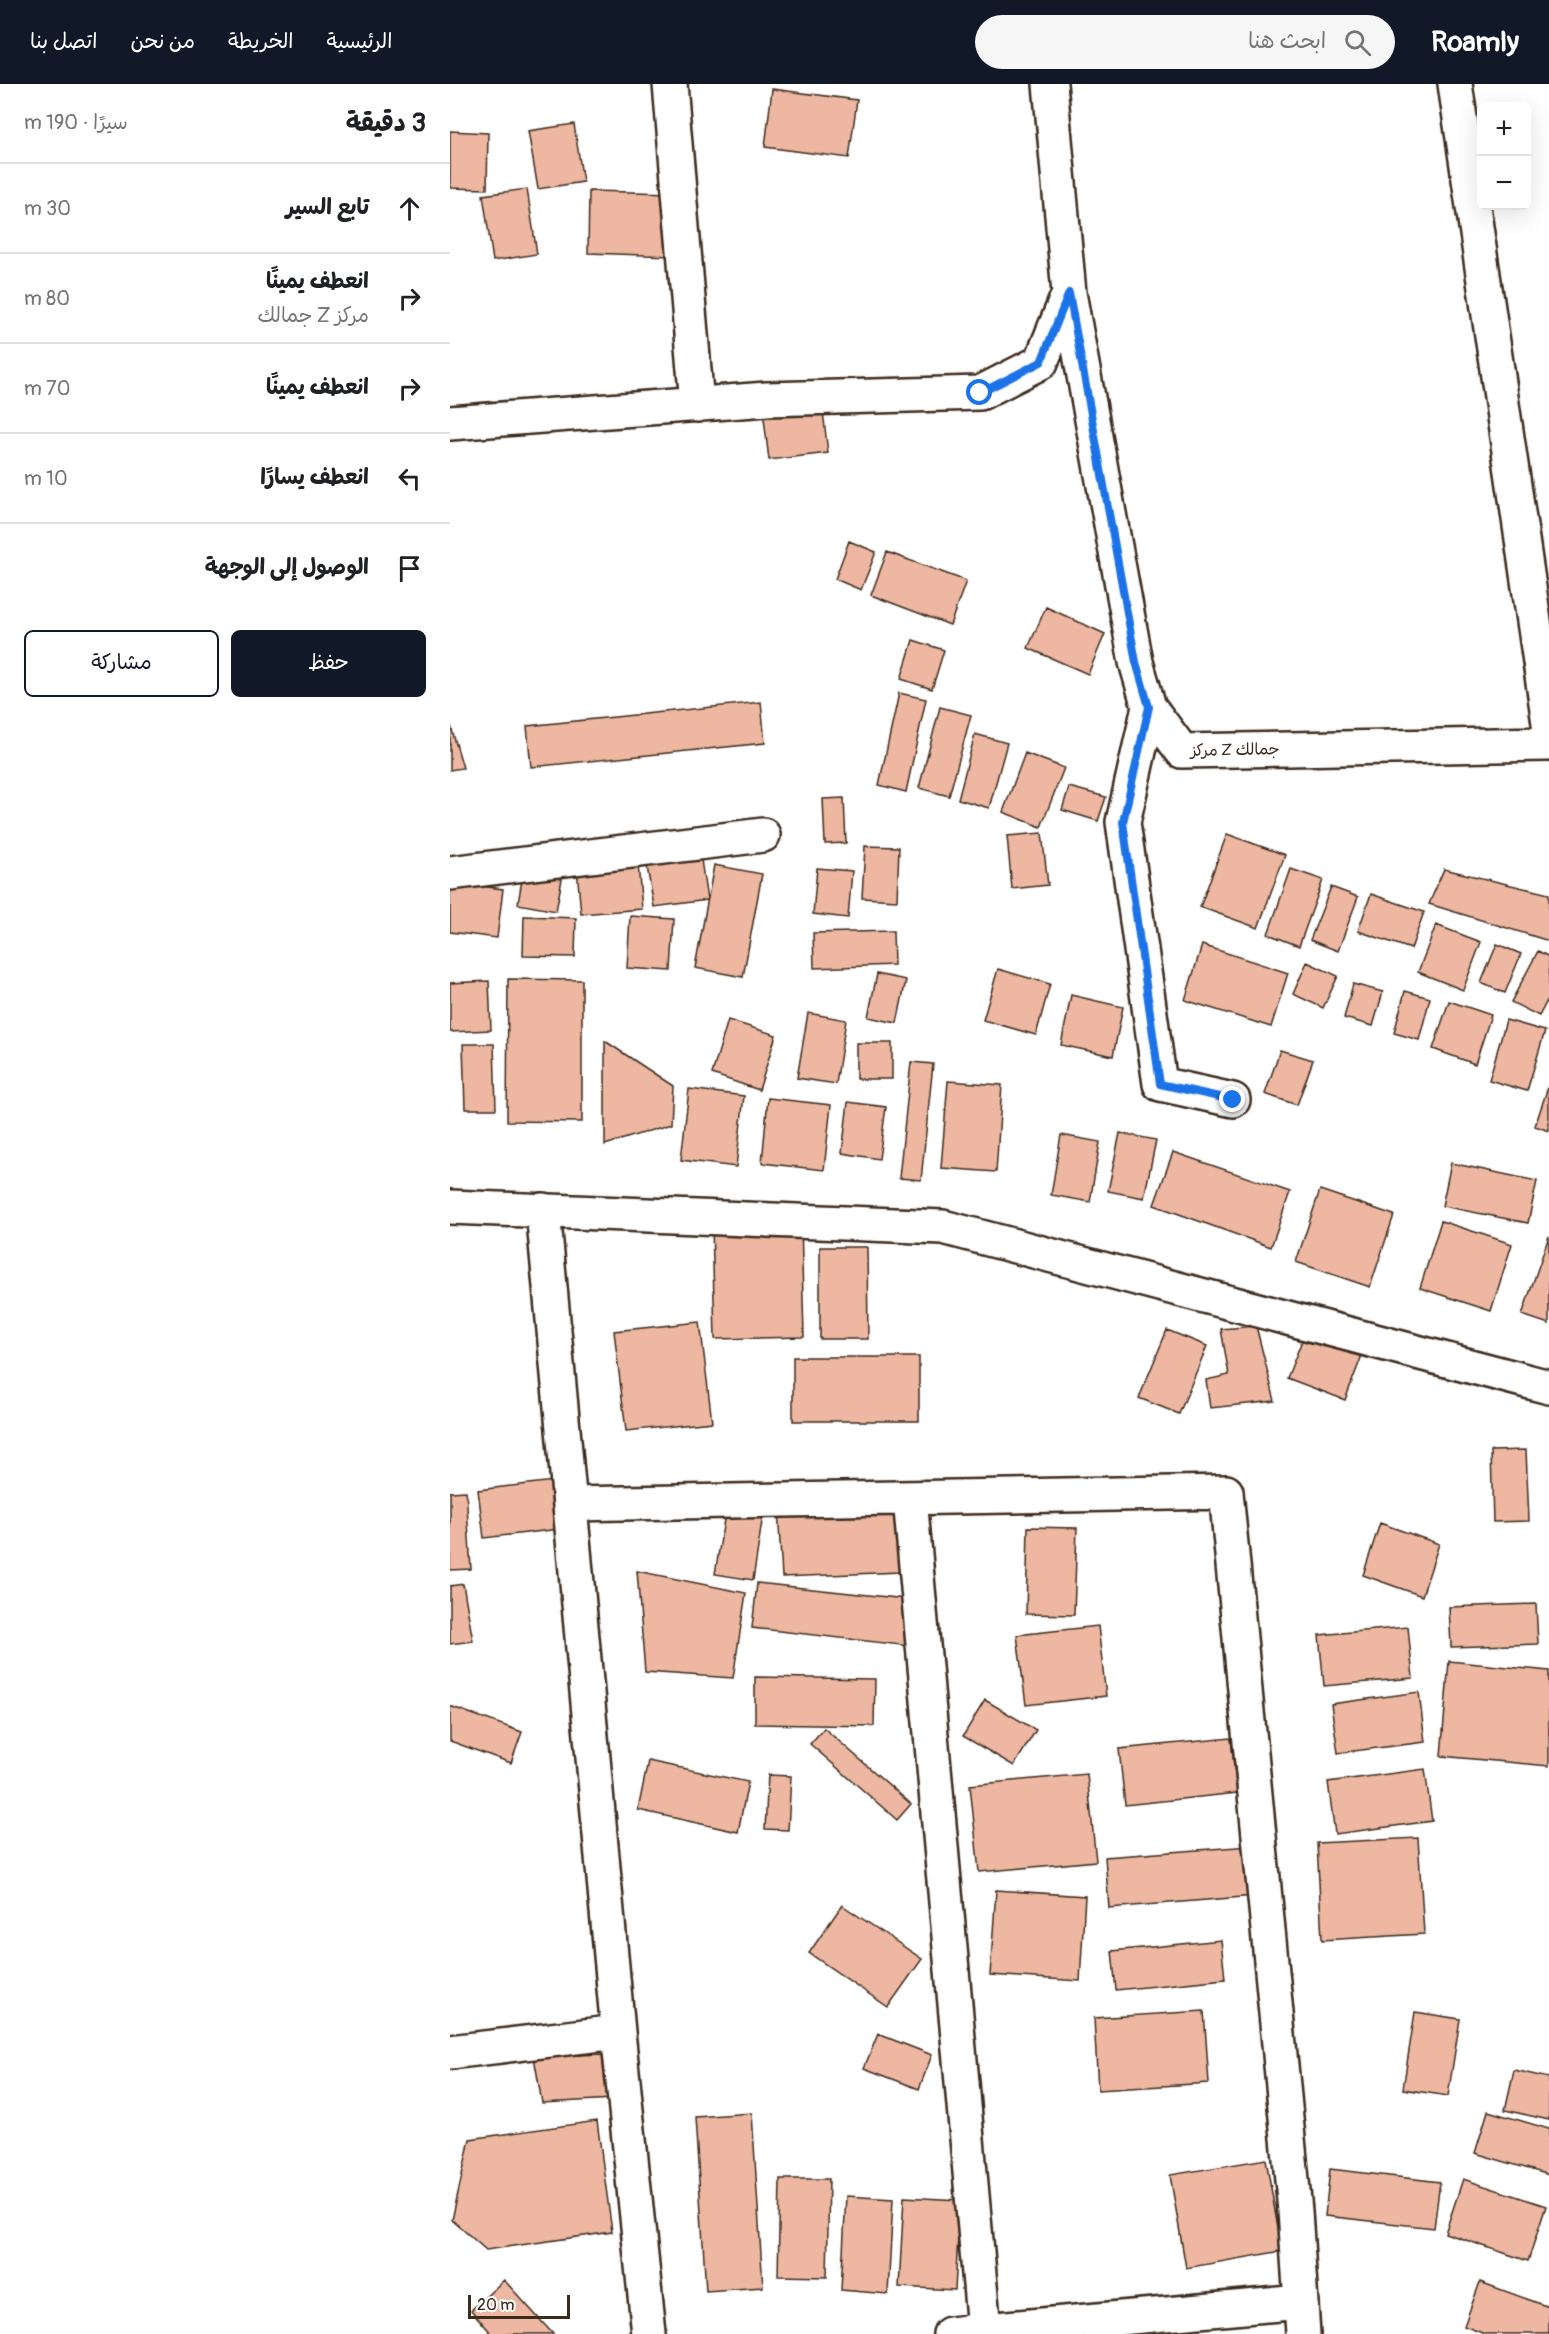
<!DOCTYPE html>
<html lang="ar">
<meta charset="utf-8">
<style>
:root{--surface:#fff;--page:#f6f6f6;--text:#202124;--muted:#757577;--line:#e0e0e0;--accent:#111827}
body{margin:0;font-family:Pangolin,"Playpen Sans Arabic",sans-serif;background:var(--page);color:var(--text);direction:rtl}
.controls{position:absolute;right:18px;top:18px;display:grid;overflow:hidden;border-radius:9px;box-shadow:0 6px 24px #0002}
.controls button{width:54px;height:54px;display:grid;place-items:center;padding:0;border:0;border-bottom:2px solid var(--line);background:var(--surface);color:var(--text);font:30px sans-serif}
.scale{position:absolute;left:18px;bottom:15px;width:102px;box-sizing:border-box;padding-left:6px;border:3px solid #3b2a1e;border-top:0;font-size:16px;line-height:21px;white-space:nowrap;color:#3b2a1e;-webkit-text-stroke:4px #fff;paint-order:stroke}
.stop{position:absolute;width:18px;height:18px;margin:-14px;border:4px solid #1a73e8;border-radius:50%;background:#fff}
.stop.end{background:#1a73e8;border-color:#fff;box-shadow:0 2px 6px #0008}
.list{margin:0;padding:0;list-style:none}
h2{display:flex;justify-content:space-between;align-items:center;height:78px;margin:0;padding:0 24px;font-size:26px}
h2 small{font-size:20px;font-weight:400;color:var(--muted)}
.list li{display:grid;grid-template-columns:39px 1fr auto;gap:18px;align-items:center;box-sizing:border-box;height:90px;padding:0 24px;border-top:2px solid var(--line)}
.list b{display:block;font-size:22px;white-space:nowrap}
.list p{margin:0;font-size:20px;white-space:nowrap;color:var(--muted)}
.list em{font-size:20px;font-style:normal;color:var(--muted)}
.actions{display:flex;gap:12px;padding:18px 24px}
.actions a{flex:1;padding:14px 0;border:2px solid var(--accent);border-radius:9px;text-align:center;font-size:21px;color:var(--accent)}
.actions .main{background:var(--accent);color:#fff}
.icon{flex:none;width:33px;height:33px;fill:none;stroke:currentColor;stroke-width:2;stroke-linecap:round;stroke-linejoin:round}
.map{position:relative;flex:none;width:1099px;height:2250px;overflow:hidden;direction:ltr}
header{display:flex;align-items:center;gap:36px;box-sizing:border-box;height:84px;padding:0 30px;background:var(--accent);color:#fff}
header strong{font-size:28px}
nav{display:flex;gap:33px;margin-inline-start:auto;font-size:21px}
.search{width:420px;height:54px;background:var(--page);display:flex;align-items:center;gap:15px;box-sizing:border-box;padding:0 21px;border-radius:33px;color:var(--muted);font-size:22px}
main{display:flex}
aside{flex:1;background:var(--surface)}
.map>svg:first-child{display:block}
.building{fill:#edb7a1;stroke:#3b2a1e;stroke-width:1.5}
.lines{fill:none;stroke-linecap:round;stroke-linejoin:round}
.street-casing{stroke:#3b2a1e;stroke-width:38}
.street{stroke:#fff;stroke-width:33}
.route{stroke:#1a73e8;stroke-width:8}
.labels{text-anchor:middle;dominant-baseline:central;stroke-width:4.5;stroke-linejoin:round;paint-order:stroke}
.street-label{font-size:16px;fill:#3b2a1e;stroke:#fff}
</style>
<header>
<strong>Roamly</strong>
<div class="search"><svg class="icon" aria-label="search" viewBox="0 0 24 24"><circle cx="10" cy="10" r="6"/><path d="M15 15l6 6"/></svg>ابحث هنا</div>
<nav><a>الرئيسية</a><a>الخريطة</a><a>من نحن</a><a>اتصل بنا</a></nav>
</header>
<main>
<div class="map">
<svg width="1099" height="2250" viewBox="0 0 1099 2250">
<rect width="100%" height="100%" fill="#fff"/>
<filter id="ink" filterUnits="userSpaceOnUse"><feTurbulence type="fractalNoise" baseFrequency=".0167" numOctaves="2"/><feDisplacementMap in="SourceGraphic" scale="12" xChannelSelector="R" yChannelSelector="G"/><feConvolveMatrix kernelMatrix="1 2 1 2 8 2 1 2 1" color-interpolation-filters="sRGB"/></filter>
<g filter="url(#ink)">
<path class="building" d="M322,5L407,16L399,74L315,63Z
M124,40L133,98L88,105L78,47Z
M0,47L38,49L37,105L0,104Z
M77,105L87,170L43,177L33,111Z
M139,107L223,109L222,172L138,169Z
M372,319L378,369L319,376L313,326Z
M399,457L426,468L411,506L385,495Z
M437,468L516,497L500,541L421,511Z
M596,523L655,550L638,590L578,564Z
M463,556L494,566L482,605L451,595Z
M449,609L476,615L456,708L429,701Z
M311,618L315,659L81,683L77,642Z
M490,623L521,631L499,712L469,704Z
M0,639L13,684L0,686Z
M525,650L557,659L539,724L508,715Z
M575,669L614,684L591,743L553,728Z
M619,703L656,713L648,737L612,726Z
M394,714L396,759L375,760L373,715Z
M592,749L598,801L562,805L557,752Z
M777,750L835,771L808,844L750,823Z
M415,762L449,763L447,816L412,814Z
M250,769L257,816L204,823L196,777Z
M188,780L192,825L131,830L127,785Z
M264,781L312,790L293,893L245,884Z
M367,784L402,787L398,834L363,830Z
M841,785L873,796L849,862L818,850Z
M994,785L1099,810V857L979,820Z
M73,789L112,795L106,827L68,820Z
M0,798L53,805L47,854L0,848Z
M881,803L908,813L888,867L860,856Z
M921,810L974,828L961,865L908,847Z
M74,832L126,834L125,873L73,872Z
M180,832L224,835L221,887L177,884Z
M986,841L1031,858L1013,906L968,888Z
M443,847L444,881L364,884L363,849Z
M1047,860L1071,870L1055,909L1031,899Z
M752,861L838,889L821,943L735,916Z
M1088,867L1099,873V913L1089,932L1061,918Z
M857,878L888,892L873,924L843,910Z
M548,885L600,900L586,951L533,936Z
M427,890L456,896L447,939L418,933Z
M58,895L132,896V1038L57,1037Z
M39,897L41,946L0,948V899Z
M903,900L933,908L923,942L894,934Z
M955,907L980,914L969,956L944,949Z
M621,911L673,923L663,972L611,961Z
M999,917L1041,931L1025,980L983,965Z
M358,929L396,936L386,1000L347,994Z
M278,936L326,951L309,1006L262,990Z
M1056,936L1095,947L1077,1007L1039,996Z
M155,957L223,1002L221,1040L155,1061Z
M406,959H442V995H406Z
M13,960H44L46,1025H15Z
M830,966L863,976L847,1021L815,1010Z
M461,978L483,980L471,1096L449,1094Z
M498,997L552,1001L546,1088L491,1084Z
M1099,1000V1047L1085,1042Z
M239,1005L294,1012L286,1083L231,1076Z
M318,1014L381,1021L374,1086L312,1079Z
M398,1018L436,1023L429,1075L392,1069Z
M670,1049L706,1056L694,1114L658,1107Z
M611,1051L650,1058L640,1118L601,1111Z
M723,1068L840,1108L821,1163L704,1121Z
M1001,1079L1087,1097L1078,1139L992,1122Z
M870,1106L944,1131L920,1203L846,1178Z
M991,1137L1062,1160L1041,1227L970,1204Z
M351,1139L354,1253L265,1255L262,1142Z
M1099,1152V1240L1072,1231Z
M370,1163H417L418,1255H370Z
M250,1238L262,1338L176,1347L164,1247Z
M806,1242L825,1317L760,1324L756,1296L779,1291L771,1245Z
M857,1244L914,1266L895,1316L837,1294Z
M717,1246L757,1262L729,1330L689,1314Z
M343,1273H469V1337H343Z
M1076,1366L1079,1437L1043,1438L1041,1367Z
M112,1396L118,1444L34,1454L28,1406Z
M16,1407L21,1485L0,1486V1408Z
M447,1420L450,1488L332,1493L328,1425Z
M276,1424L313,1431L303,1496L265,1490Z
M930,1439L989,1460L972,1512L913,1491Z
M578,1443L627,1444L624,1531L576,1530Z
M187,1487L296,1509L283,1594L195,1588Z
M307,1499L465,1516L460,1562L302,1544Z
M13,1500L23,1557L0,1560V1502Z
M1086,1520L1088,1560L1001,1563L999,1523Z
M648,1542L656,1612L576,1621L567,1551Z
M958,1543L963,1594L874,1602L869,1551Z
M999,1577L1099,1587V1682L991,1672Z
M305,1593L425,1595L424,1642L305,1640Z
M969,1608L975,1658L888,1669L881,1620Z
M535,1616L586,1646L564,1682L513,1652Z
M0,1622L72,1648L61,1679L0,1657Z
M374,1644L461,1720L447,1736L360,1660Z
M781,1654L787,1709L675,1721L669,1665Z
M198,1677L298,1698L288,1748L188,1726Z
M975,1685L982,1737L885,1750L878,1698Z
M637,1690L646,1777L529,1788L520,1701Z
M318,1691L341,1692L338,1746L315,1745Z
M968,1754L974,1850L872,1856L867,1759Z
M800,1762L805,1812L659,1824L655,1773Z
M546,1806L635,1812L630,1897L540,1891Z
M392,1821L472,1875L438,1923L359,1869Z
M771,1856L775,1895L666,1906L662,1867Z
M754,1927L759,1999L648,2006L644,1934Z
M965,1928L1010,1935L998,2012L953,2005Z
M428,1950L482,1971L469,2005L414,1984Z
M152,1970L164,2015L92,2019L84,1973Z
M1064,1986L1099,1994V2036L1055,2026Z
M1038,2027L1099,2045V2091L1025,2069Z
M302,2029L313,2203L256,2207L245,2033Z
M147,2037L162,2148L36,2166L2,2136L20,2055Z
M816,2075L832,2167L736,2184L720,2091Z
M880,2085L990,2098L984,2144L875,2132Z
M330,2095H379L377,2193L328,2192Z
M1013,2095L1096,2122L1078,2177L995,2149Z
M396,2112L443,2115L438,2210L391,2206Z
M454,2113L510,2116L505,2206L449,2203Z
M54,2196L103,2250H42L21,2226Z
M1030,2198L1099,2223V2250H1035L1014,2242Z"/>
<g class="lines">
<defs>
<path id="street" d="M220,0L247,321
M1005,0L1099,639
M619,209L686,578L699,623L732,667L1099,660
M0,339L317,315L530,309L591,278L619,209L600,0
M699,623L673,738L710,1000L783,1016
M0,789L313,751
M0,1123L493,1143L1099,1303
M93,1126L168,1948L199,2250
M460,1414L534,2246L851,2218
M120,1420L776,1408L845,2127L853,2250
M0,1968L168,1948
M500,2250L534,2246"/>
</defs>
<use href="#street" class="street-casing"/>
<use href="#street" class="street"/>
</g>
</g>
<g class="lines" filter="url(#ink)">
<path class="route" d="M530,309L591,278L619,209L686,578L699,623L673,738L710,1000L783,1016"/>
</g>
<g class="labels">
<g class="street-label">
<text transform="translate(785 666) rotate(-1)">مركز Z جمالك</text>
</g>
</g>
</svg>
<div class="controls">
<button>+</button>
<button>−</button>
</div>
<div class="scale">20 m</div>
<div class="stop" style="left:530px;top:309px"></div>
<div class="stop end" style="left:783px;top:1016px"></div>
</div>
<aside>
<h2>3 دقيقة<small>سيرًا · 190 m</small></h2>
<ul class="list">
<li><svg class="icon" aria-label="ahead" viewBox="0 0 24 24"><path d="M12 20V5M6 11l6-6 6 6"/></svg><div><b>تابع السير</b></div><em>30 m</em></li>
<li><svg class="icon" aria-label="right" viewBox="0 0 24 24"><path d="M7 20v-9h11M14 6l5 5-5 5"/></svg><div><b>انعطف يمينًا</b><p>مركز Z جمالك</p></div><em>80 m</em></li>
<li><svg class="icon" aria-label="right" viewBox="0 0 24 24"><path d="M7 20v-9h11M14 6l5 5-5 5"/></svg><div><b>انعطف يمينًا</b></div><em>70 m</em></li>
<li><svg class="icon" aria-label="left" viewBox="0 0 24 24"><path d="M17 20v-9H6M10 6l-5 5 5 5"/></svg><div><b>انعطف يسارًا</b></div><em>10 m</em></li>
<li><svg class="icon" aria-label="arrive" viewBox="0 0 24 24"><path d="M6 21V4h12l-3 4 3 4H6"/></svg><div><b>الوصول إلى الوجهة</b></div></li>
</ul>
<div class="actions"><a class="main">حفظ</a><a>مشاركة</a></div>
</aside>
</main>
